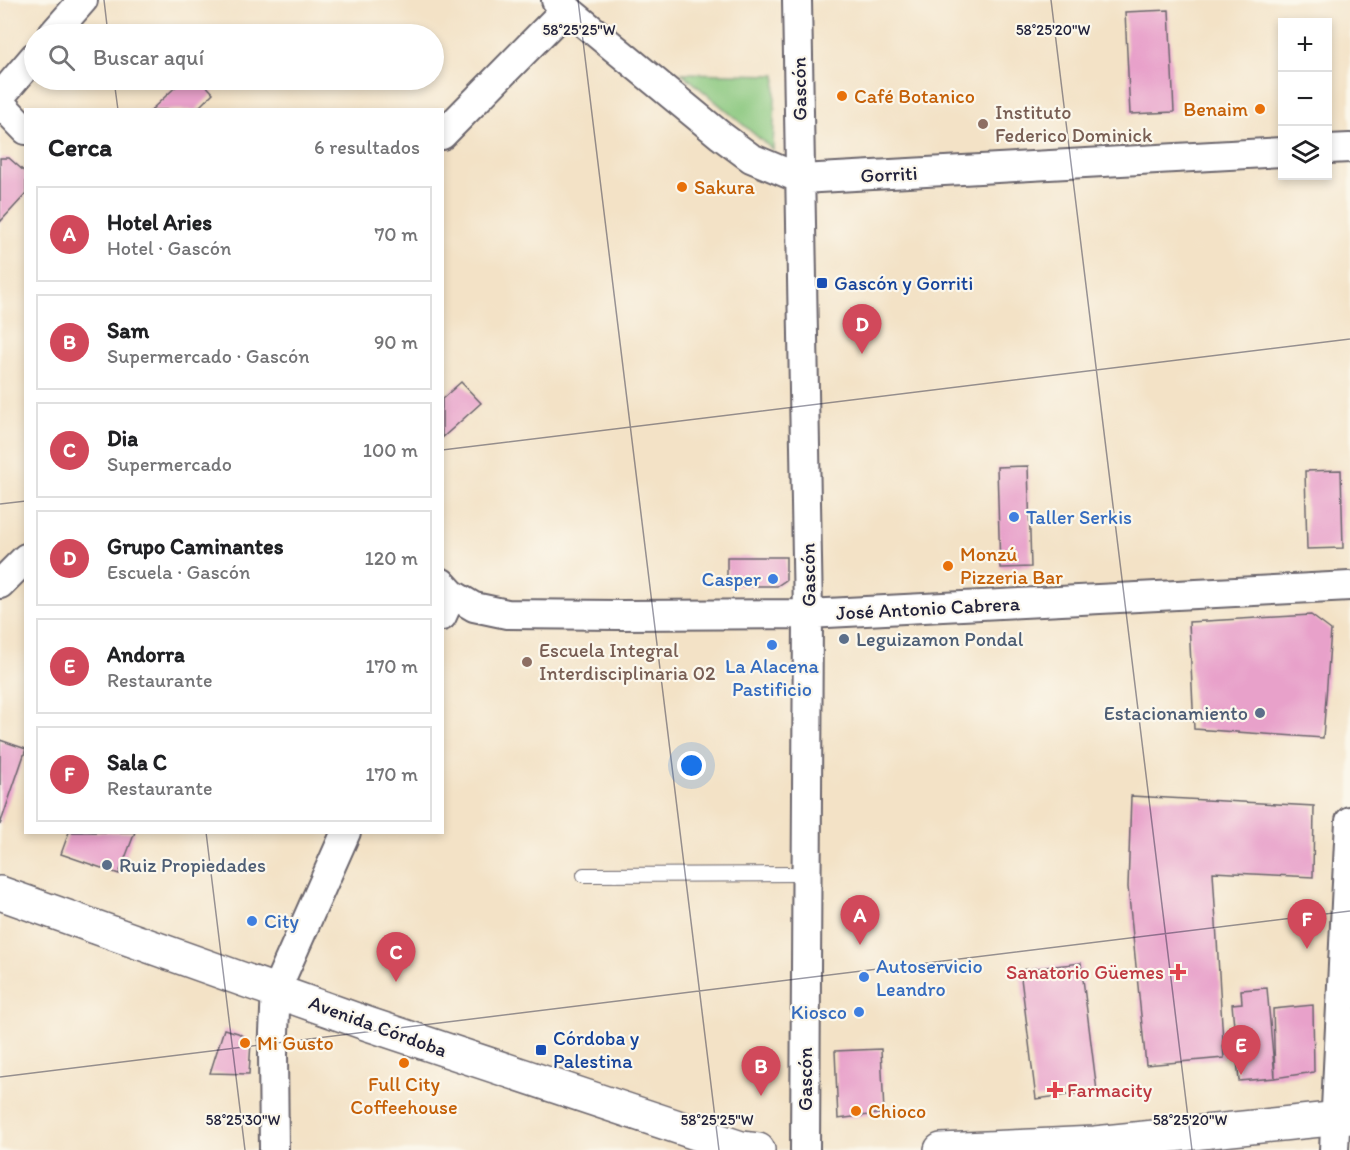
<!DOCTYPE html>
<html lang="es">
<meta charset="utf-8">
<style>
:root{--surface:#fff;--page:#f2f2f2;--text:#202124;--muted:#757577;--line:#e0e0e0;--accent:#d1495b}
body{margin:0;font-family:Itim,sans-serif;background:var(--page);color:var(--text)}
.controls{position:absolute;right:18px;top:18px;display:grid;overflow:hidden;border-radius:0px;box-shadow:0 3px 9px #0003}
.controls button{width:54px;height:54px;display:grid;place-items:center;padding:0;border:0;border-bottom:2px solid var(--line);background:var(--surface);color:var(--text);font:30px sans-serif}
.you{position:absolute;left:692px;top:766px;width:21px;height:21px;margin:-15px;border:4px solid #fff;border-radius:50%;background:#1a73e8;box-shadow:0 0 0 9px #1a73e833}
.badge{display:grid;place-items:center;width:39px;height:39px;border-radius:50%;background:var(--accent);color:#fff;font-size:20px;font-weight:700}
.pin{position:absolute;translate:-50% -50px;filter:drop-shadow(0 2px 3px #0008)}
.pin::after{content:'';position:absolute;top:32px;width:21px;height:18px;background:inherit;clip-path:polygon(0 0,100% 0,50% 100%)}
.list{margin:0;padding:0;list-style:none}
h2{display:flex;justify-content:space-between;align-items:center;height:78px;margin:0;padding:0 24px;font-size:26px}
h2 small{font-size:20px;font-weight:400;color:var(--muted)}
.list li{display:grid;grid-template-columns:39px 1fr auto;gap:18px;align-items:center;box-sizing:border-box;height:96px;margin:0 12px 12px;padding:0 12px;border:2px solid var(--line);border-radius:0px}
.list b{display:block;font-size:22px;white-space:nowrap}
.list p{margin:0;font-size:20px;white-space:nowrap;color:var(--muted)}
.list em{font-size:20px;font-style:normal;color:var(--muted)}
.icon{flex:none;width:33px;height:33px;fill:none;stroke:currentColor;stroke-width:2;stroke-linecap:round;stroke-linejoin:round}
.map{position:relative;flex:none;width:1350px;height:1150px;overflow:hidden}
.search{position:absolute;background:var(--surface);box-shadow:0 3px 9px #0003;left:24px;top:24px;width:420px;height:66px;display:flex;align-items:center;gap:15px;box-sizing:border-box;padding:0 21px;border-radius:33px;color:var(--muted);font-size:22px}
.panel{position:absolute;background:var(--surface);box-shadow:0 3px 9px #0003;left:24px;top:108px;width:420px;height:726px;border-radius:0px}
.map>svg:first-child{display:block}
.green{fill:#87c67c;stroke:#54745c;stroke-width:1.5}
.building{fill:#e8a1ca}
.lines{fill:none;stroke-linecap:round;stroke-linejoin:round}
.service-casing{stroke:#6b656c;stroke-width:16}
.minor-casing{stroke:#6b656c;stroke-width:32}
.primary-casing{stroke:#6b656c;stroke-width:36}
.service{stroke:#fff;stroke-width:14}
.minor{stroke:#fff;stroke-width:28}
.primary{stroke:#fff;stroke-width:33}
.ticks{fill:none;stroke:#22223b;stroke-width:1.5;stroke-opacity:0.45}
.food-dot{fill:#e8710a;stroke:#fbf7ec;stroke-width:2}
.education-dot{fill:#8d6e63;stroke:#fbf7ec;stroke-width:2}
.transit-dot{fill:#1a4fb4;stroke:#fbf7ec;stroke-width:2}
.shop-dot{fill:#3f7fe0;stroke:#fbf7ec;stroke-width:2}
.service-dot{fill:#5c6f8a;stroke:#fbf7ec;stroke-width:2}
.health-dot{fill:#e0444e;stroke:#fbf7ec;stroke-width:2}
.labels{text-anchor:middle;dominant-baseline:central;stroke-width:4.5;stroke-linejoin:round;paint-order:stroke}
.street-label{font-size:20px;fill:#22223b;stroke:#fbf7ec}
.food-label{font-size:20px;fill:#c56008;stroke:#fbf7ec;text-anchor:start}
.education-label{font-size:20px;fill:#785e54;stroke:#fbf7ec;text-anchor:start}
.transit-label{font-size:20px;fill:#164399;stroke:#fbf7ec;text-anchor:start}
.shop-label{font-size:20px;fill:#366cbe;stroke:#fbf7ec;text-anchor:start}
.service-label{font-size:20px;fill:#4e5e75;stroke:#fbf7ec;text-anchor:start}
.health-label{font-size:20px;fill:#be3a42;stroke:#fbf7ec;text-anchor:end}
.ticks-label{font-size:15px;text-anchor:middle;fill:#22223b;stroke:#fbf7ec;stroke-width:4.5;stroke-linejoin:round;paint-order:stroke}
</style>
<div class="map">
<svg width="1350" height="1150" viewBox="0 0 1350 1150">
<rect width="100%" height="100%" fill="#fbf7ec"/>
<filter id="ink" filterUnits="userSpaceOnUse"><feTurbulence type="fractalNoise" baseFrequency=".0167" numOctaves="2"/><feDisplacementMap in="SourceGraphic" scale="12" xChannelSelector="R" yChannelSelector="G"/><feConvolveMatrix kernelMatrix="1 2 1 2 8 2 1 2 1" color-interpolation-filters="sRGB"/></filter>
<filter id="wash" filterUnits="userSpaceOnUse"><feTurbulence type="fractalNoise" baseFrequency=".008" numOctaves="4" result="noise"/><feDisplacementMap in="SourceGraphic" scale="24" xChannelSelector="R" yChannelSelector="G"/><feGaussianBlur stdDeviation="1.35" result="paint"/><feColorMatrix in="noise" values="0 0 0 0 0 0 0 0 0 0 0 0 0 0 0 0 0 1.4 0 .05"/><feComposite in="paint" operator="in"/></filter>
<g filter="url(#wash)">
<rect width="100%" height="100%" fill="#f3e2c6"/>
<path class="green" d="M682,73L776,75L773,150Z"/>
<g id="blocks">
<path class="building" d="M1169,10L1174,112L1130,114L1125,12Z
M183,80H201L213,93L196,110H151Z
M0,158H9L26,173V194L0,222Z
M461,382L481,403L442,438V399Z
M1028,466L1031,567L1000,568L997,467Z
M1341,470L1343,548L1307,549L1305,471Z
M727,557H786V580L777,586H727Z
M1311,615L1331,630L1323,738L1194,729L1189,622Z
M0,740L26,749L0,825Z
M1131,796L1314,806L1313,877L1213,872L1224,1058L1146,1065L1128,887Z
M69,832H135L119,874L61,854Z
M1081,963L1097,1091L1036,1099L1020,970Z
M1267,988L1275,1078L1239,1081L1232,1004L1242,1003L1241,990Z
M1313,1005L1314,1072L1275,1078L1273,1009Z
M224,1029L238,1033L251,1042L249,1074L210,1073Z
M881,1049L884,1113L838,1119L835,1051Z"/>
</g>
</g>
<g filter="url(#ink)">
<use href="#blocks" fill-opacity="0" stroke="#6b656c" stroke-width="1.5"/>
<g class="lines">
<defs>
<path id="service" d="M584,875L807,874"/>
<path id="minor" d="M556,0L720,135L751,158L801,179L1282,152
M797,0L808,614L805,1150
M53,34L83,0
M0,97L34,57
M0,103L26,130
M442,135L567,8
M1328,149L1350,148
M442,583L452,594L474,607L507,614L619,615L808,614L1350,586
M0,584L26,558
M442,616L452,594
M274,1150L273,1054L276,990L346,832
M1334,1150L1350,821"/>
<path id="primary" d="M0,893L368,1024L741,1148L758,1150
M941,1150L1095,1143L1350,1117"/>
</defs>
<use href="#service" class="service-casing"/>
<use href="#minor" class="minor-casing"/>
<use href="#primary" class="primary-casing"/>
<use href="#service" class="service"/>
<use href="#minor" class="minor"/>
<use href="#primary" class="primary"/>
</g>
</g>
<path class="ticks" d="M104,0L108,34M578,0L719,1150M1051,0L1192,1150M114,80L118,110M442,450L1350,339M0,504L26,501M206,832L245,1150M0,1077L1350,911"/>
<g class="food-dot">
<circle cx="842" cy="96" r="6"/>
<circle cx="1260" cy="109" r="6"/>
<circle cx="682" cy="187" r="6"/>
<circle cx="948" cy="566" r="6"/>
<circle cx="245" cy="1043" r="6"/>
<circle cx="404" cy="1063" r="6"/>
<circle cx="856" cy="1111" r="6"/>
</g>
<g class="education-dot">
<circle cx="983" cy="124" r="6"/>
<circle cx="527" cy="662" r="6"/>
</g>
<g class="transit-dot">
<rect x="816" y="277" width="12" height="12" rx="3"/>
<rect x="535" y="1044" width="12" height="12" rx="3"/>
</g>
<g class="shop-dot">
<circle cx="1014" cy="517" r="6"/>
<circle cx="773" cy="579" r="6"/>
<circle cx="772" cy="645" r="6"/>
<circle cx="252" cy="921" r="6"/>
<circle cx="864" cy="977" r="6"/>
<circle cx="859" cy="1012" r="6"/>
</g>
<g class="service-dot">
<circle cx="844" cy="639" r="6"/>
<circle cx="1260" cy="713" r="6"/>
<circle cx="107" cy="865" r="6"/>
</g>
<g class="health-dot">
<path d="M1175 963h6v6h6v6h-6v6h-6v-6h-6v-6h6z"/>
<path d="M1052 1081h6v6h6v6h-6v6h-6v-6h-6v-6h6z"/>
</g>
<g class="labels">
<g class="street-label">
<text transform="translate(799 89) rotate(-91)">Gascón</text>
<text transform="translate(889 174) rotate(-3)">Gorriti</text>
<text transform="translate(808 575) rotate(-91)">Gascón</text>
<text transform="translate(928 608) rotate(-3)">José Antonio Cabrera</text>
<text transform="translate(378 1026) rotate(20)">Avenida Córdoba</text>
<text transform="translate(805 1079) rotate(-90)">Gascón</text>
</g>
<g class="food-label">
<text x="854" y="96">Café Botanico</text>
<text x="1248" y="109" text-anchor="end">Benaim</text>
<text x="694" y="187">Sakura</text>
<text x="960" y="554">Monzú<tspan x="960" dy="23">Pizzeria Bar</tspan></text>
<text x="257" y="1043">Mi Gusto</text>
<text x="404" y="1084" text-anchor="middle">Full City<tspan x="404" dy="23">Coffeehouse</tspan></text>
<text x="868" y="1111">Chioco</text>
</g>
<g class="education-label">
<text x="995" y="112">Instituto<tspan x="995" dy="23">Federico Dominick</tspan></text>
<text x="539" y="650">Escuela Integral<tspan x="539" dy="23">Interdisciplinaria 02</tspan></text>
</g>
<g class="transit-label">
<text x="834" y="283">Gascón y Gorriti</text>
<text x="553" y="1038">Córdoba y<tspan x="553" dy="23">Palestina</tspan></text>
</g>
<g class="shop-label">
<text x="1026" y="517">Taller Serkis</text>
<text x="761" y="579" text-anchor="end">Casper</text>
<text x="772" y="666" text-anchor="middle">La Alacena<tspan x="772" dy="23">Pastificio</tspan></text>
<text x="264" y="921">City</text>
<text x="876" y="966">Autoservicio<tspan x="876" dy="23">Leandro</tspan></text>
<text x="847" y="1012" text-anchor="end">Kiosco</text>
</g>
<g class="service-label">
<text x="856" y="639">Leguizamon Pondal</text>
<text x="1248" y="713" text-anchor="end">Estacionamiento</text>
<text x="119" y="865">Ruiz Propiedades</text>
</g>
<g class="health-label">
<text x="1164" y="972">Sanatorio Güemes</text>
<text x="1067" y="1090" text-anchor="start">Farmacity</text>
</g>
</g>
<g class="ticks-label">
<text x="579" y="35">58°25'25"W</text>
<text x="1053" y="35">58°25'20"W</text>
<text x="243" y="1125">58°25'30"W</text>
<text x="717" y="1125">58°25'25"W</text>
<text x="1190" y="1125">58°25'20"W</text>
</g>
</svg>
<div class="controls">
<button>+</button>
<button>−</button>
<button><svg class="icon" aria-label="layers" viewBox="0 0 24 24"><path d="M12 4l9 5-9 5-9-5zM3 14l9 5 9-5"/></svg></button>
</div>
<div class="you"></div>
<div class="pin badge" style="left:860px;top:945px">A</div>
<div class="pin badge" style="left:761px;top:1096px">B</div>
<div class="pin badge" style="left:396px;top:982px">C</div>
<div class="pin badge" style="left:862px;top:354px">D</div>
<div class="pin badge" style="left:1241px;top:1075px">E</div>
<div class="pin badge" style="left:1307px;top:949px">F</div>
<div class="search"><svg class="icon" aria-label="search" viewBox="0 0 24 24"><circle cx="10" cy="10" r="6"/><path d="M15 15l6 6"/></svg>Buscar aquí</div>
<section class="panel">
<h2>Cerca<small>6 resultados</small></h2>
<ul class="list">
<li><span class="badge">A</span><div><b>Hotel Aries</b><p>Hotel · Gascón</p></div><em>70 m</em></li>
<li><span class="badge">B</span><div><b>Sam</b><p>Supermercado · Gascón</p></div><em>90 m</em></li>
<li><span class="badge">C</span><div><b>Dia</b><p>Supermercado</p></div><em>100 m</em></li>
<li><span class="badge">D</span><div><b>Grupo Caminantes</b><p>Escuela · Gascón</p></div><em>120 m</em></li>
<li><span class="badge">E</span><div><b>Andorra</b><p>Restaurante</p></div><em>170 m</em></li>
<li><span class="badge">F</span><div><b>Sala C</b><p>Restaurante</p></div><em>170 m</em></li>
</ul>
</section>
</div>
